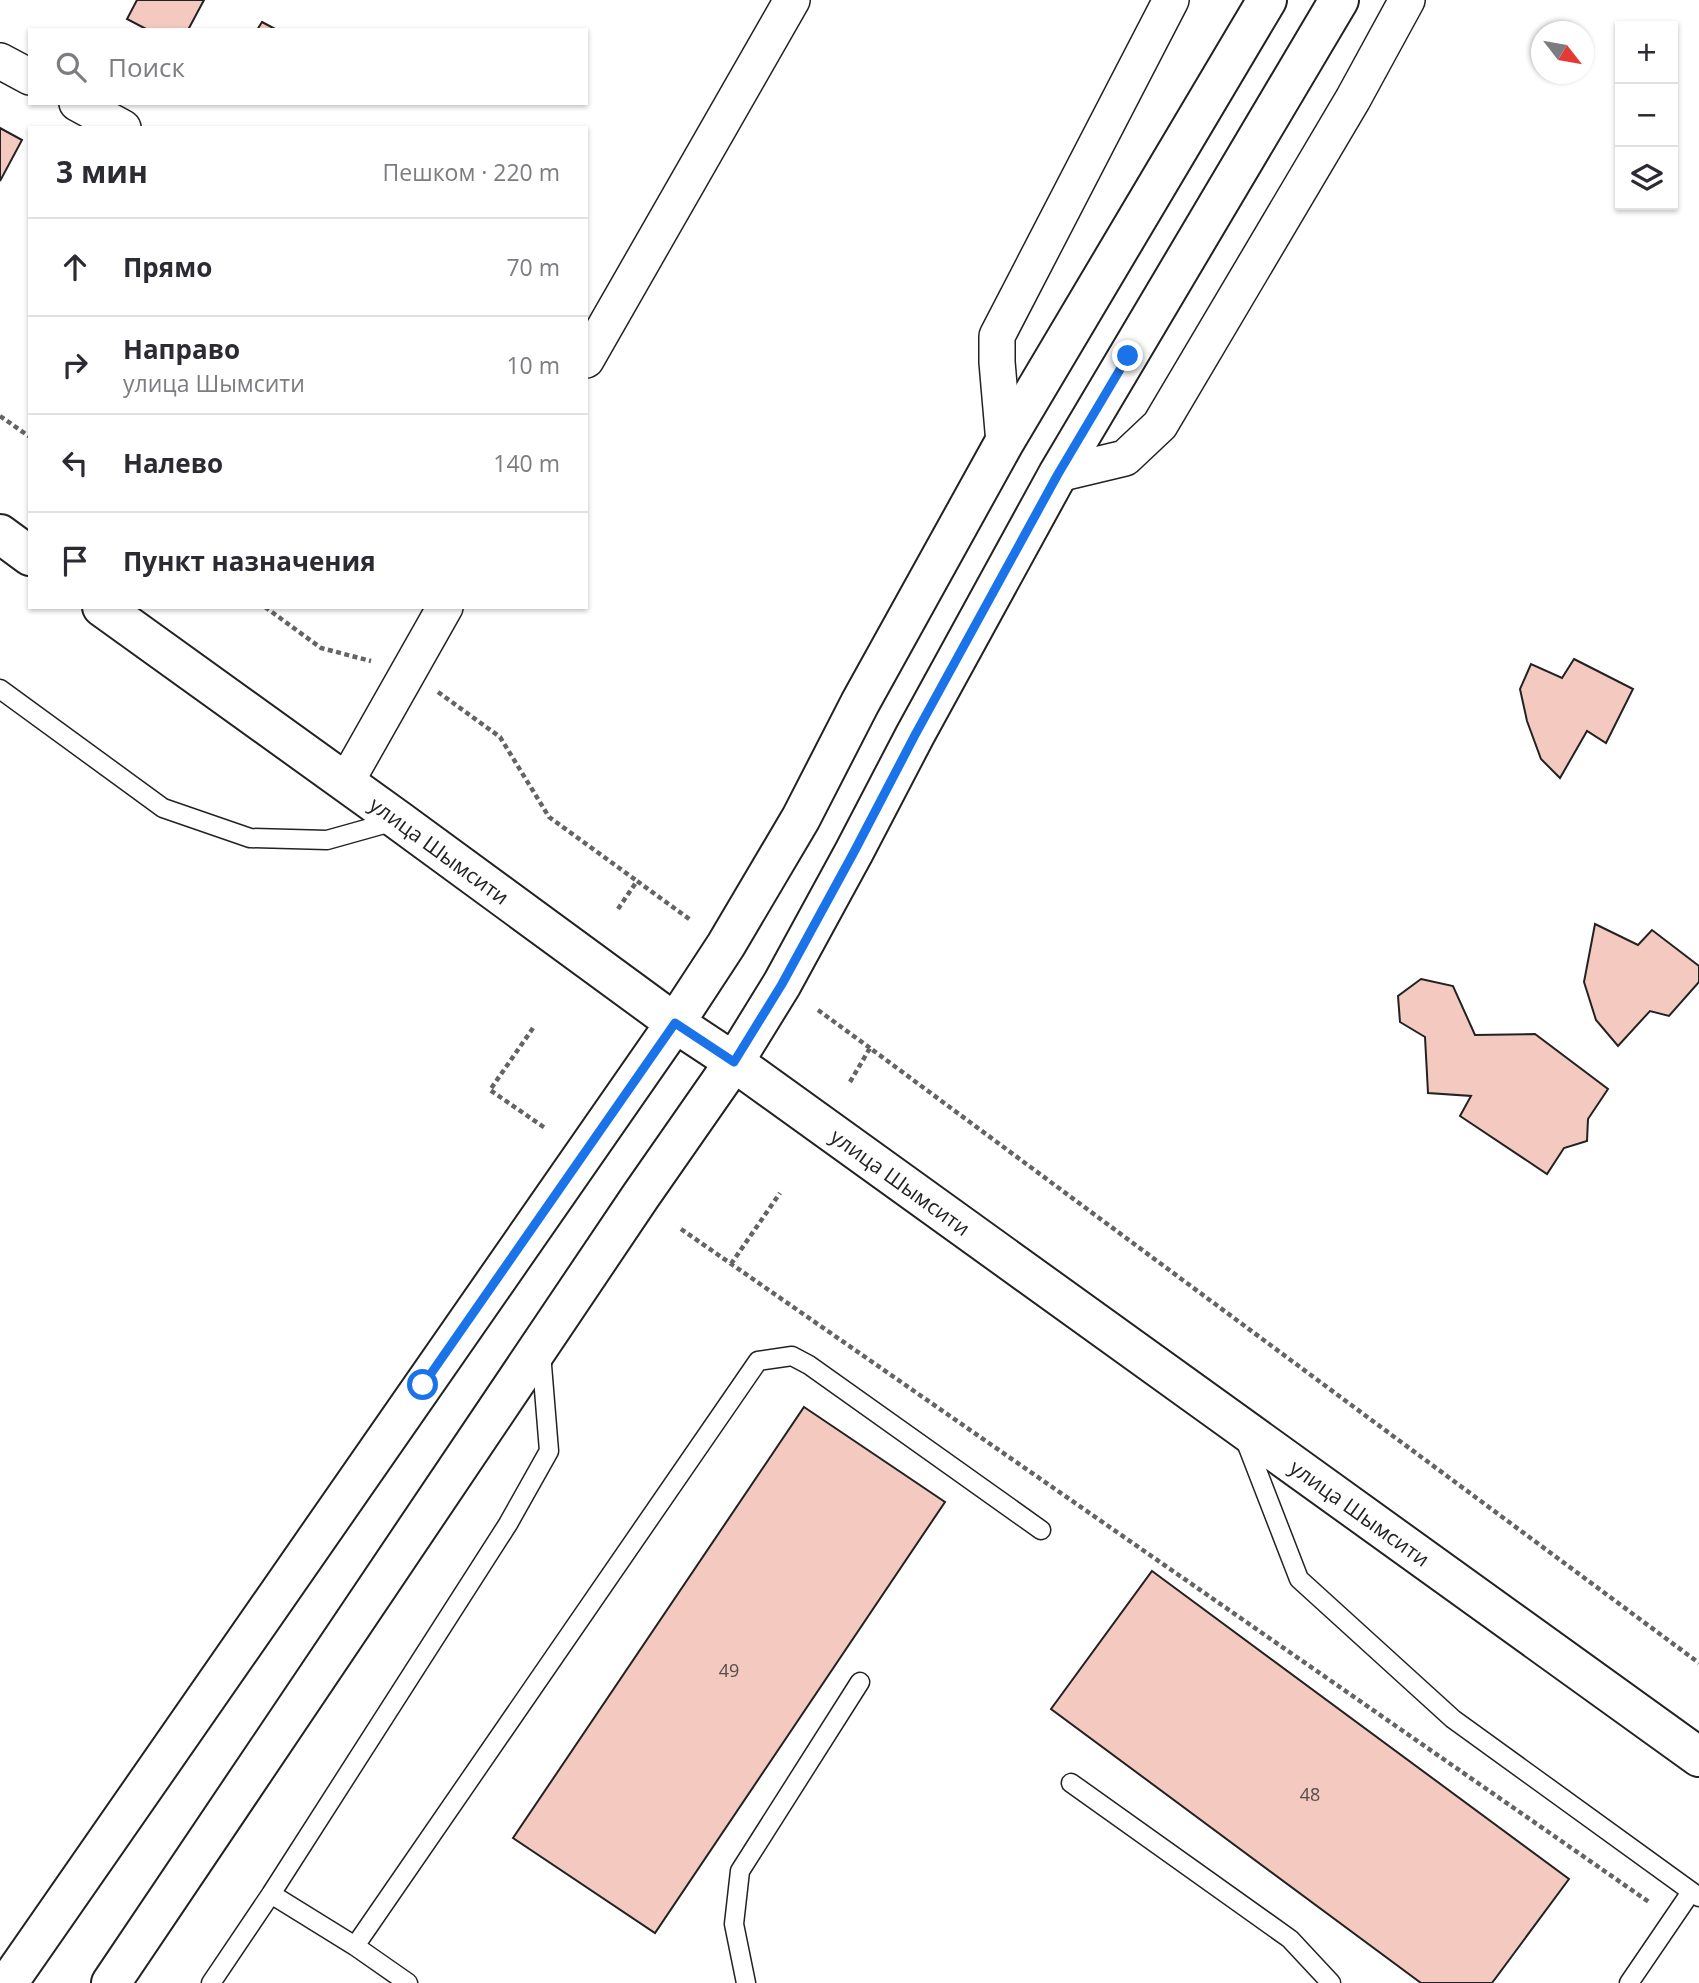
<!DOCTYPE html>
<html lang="ru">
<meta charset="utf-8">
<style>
:root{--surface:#fff;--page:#f2f2f3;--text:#2b2b33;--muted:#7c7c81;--line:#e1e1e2}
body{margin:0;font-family:"Open Sans",sans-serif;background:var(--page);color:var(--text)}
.controls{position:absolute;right:21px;top:21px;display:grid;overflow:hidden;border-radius:0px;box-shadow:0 2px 5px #0004}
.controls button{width:63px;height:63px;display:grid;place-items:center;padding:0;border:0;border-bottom:2px solid var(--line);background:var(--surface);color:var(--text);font:35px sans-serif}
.compass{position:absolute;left:1531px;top:21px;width:63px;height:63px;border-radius:50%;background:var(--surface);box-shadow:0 2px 5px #0004;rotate:121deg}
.stop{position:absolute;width:21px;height:21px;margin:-16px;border:5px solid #1a73e8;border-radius:50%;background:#fff}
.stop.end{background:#1a73e8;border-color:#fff;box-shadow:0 2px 7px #0008}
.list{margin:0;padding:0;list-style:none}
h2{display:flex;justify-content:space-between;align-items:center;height:91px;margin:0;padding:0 28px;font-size:30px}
h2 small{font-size:23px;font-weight:400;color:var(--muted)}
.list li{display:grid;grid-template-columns:46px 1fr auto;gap:21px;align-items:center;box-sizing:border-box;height:98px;padding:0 28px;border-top:2px solid var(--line)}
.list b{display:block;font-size:26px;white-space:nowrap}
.list p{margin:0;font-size:23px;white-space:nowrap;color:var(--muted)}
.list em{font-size:23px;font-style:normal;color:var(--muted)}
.icon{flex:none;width:38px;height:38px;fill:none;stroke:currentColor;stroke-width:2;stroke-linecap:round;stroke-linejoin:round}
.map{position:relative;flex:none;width:1699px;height:1983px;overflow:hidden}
.search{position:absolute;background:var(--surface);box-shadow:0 2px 5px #0004;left:28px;top:28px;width:560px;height:77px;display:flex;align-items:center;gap:18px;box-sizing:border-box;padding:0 24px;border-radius:0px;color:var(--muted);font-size:26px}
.panel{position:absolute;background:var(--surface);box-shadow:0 2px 5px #0004;left:28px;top:126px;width:560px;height:483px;border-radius:0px}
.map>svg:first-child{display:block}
.building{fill:#f3c9c0;stroke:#222;stroke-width:2}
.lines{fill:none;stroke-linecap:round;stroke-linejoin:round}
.lane-casing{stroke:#222;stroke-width:21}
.street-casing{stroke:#222;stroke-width:38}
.secondary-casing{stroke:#222;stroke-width:42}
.path{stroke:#646464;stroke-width:4.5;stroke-dasharray:5 3.5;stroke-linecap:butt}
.lane{stroke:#fff;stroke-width:18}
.street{stroke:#fff;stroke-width:35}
.secondary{stroke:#fff;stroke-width:38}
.route{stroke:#1a73e8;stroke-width:9}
.labels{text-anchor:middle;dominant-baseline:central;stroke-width:5;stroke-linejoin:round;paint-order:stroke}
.number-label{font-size:18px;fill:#564c4a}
.street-label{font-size:21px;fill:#222;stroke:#fff}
</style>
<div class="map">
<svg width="1699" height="1983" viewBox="0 0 1699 1983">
<rect width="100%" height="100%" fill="#fff"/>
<path class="building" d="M137,0H204L188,30H148L127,19Z
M262,22L277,30H257Z
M0,128L22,140L0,181Z
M1574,659L1633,689L1606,743L1587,731L1560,778L1541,759L1527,721L1520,689L1531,664L1562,678Z
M1595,924L1638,945L1652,930L1699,966V982L1669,1016L1650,1011L1618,1046L1596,1020L1584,982Z
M1421,979L1453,986L1475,1035L1535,1034L1608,1089L1588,1119L1587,1141L1564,1148L1547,1174L1460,1116L1471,1096L1428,1093L1425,1037L1400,1022L1398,996Z
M804,1407L945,1502L655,1933L513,1838Z
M1152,1571L1569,1879L1492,1983H1421L1051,1709Z"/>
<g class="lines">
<defs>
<path id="lane" d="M0,689L163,808L250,838L327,840L395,821
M1244,1437L1299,1579L1453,1719L1699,1897
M1071,1783L1290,1939L1331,1983
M271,1894L355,1946L408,1983
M355,1946L758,1361L792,1356L809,1365L1041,1530
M211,1983L271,1894L508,1524L549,1451L541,1353
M746,1983L734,1924L740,1871L860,1682
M1629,1983L1691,1892"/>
<path id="street" d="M0,61L30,77
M77,103L123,128
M586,360L792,0
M1004,443L997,362V336L1171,0
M1058,474L1125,458L1160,425L1353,99L1407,0
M346,782L445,607"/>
<g id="secondary">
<path d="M0,534L30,556"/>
<path id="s1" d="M102,607L398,820L675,1023L734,1062L1699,1757"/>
<path d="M8,1983L675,1023L726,945L801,818L860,703L1004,443L1267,0"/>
<path d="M111,1983L640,1197L734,1062L782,984L854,852L915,735L1058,474L1339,0"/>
</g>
</defs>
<use href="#lane" class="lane-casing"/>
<use href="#street" class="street-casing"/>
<use href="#secondary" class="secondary-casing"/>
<path class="path" d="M0,416L30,437
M265,607L321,648L371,661
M438,692L500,737L549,817L637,881
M618,909L637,881L692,921
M818,1010L870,1048
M533,1028L490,1090L545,1128
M850,1082L870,1048L1699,1663
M681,1229L1649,1902
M731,1264L780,1193"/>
<use href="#lane" class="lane"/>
<use href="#street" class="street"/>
<use href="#secondary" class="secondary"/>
</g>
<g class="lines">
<path class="route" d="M423,1385L675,1023L734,1062L782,984L854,852L915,735L1058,474L1128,356"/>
</g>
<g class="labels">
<g class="number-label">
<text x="729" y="1670">49</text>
<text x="1310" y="1794">48</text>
</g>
<g class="street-label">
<text stroke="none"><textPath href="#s1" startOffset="416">улица Шымсити</textPath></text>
<text stroke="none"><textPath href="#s1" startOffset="984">улица Шымсити</textPath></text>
<text stroke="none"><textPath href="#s1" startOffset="1550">улица Шымсити</textPath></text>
</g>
</g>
</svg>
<div class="controls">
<button>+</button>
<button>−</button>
<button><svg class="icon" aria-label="layers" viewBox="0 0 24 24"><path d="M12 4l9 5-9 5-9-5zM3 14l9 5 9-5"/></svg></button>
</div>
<svg class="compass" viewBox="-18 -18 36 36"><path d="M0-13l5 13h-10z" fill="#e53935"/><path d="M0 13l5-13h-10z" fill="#7c7c81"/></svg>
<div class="stop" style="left:423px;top:1385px"></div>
<div class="stop end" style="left:1128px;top:356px"></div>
<div class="search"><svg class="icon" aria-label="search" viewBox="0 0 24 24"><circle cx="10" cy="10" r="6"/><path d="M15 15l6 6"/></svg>Поиск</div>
<section class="panel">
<h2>3 мин<small>Пешком · 220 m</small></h2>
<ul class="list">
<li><svg class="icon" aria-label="ahead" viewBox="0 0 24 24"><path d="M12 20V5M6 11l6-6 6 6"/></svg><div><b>Прямо</b></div><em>70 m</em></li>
<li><svg class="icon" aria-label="right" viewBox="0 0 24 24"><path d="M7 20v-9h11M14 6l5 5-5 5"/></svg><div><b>Направо</b><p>улица Шымсити</p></div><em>10 m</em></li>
<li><svg class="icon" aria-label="left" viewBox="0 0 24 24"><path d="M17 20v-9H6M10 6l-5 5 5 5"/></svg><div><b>Налево</b></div><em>140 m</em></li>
<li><svg class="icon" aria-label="arrive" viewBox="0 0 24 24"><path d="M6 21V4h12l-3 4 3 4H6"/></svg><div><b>Пункт назначения</b></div></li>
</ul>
</section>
</div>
